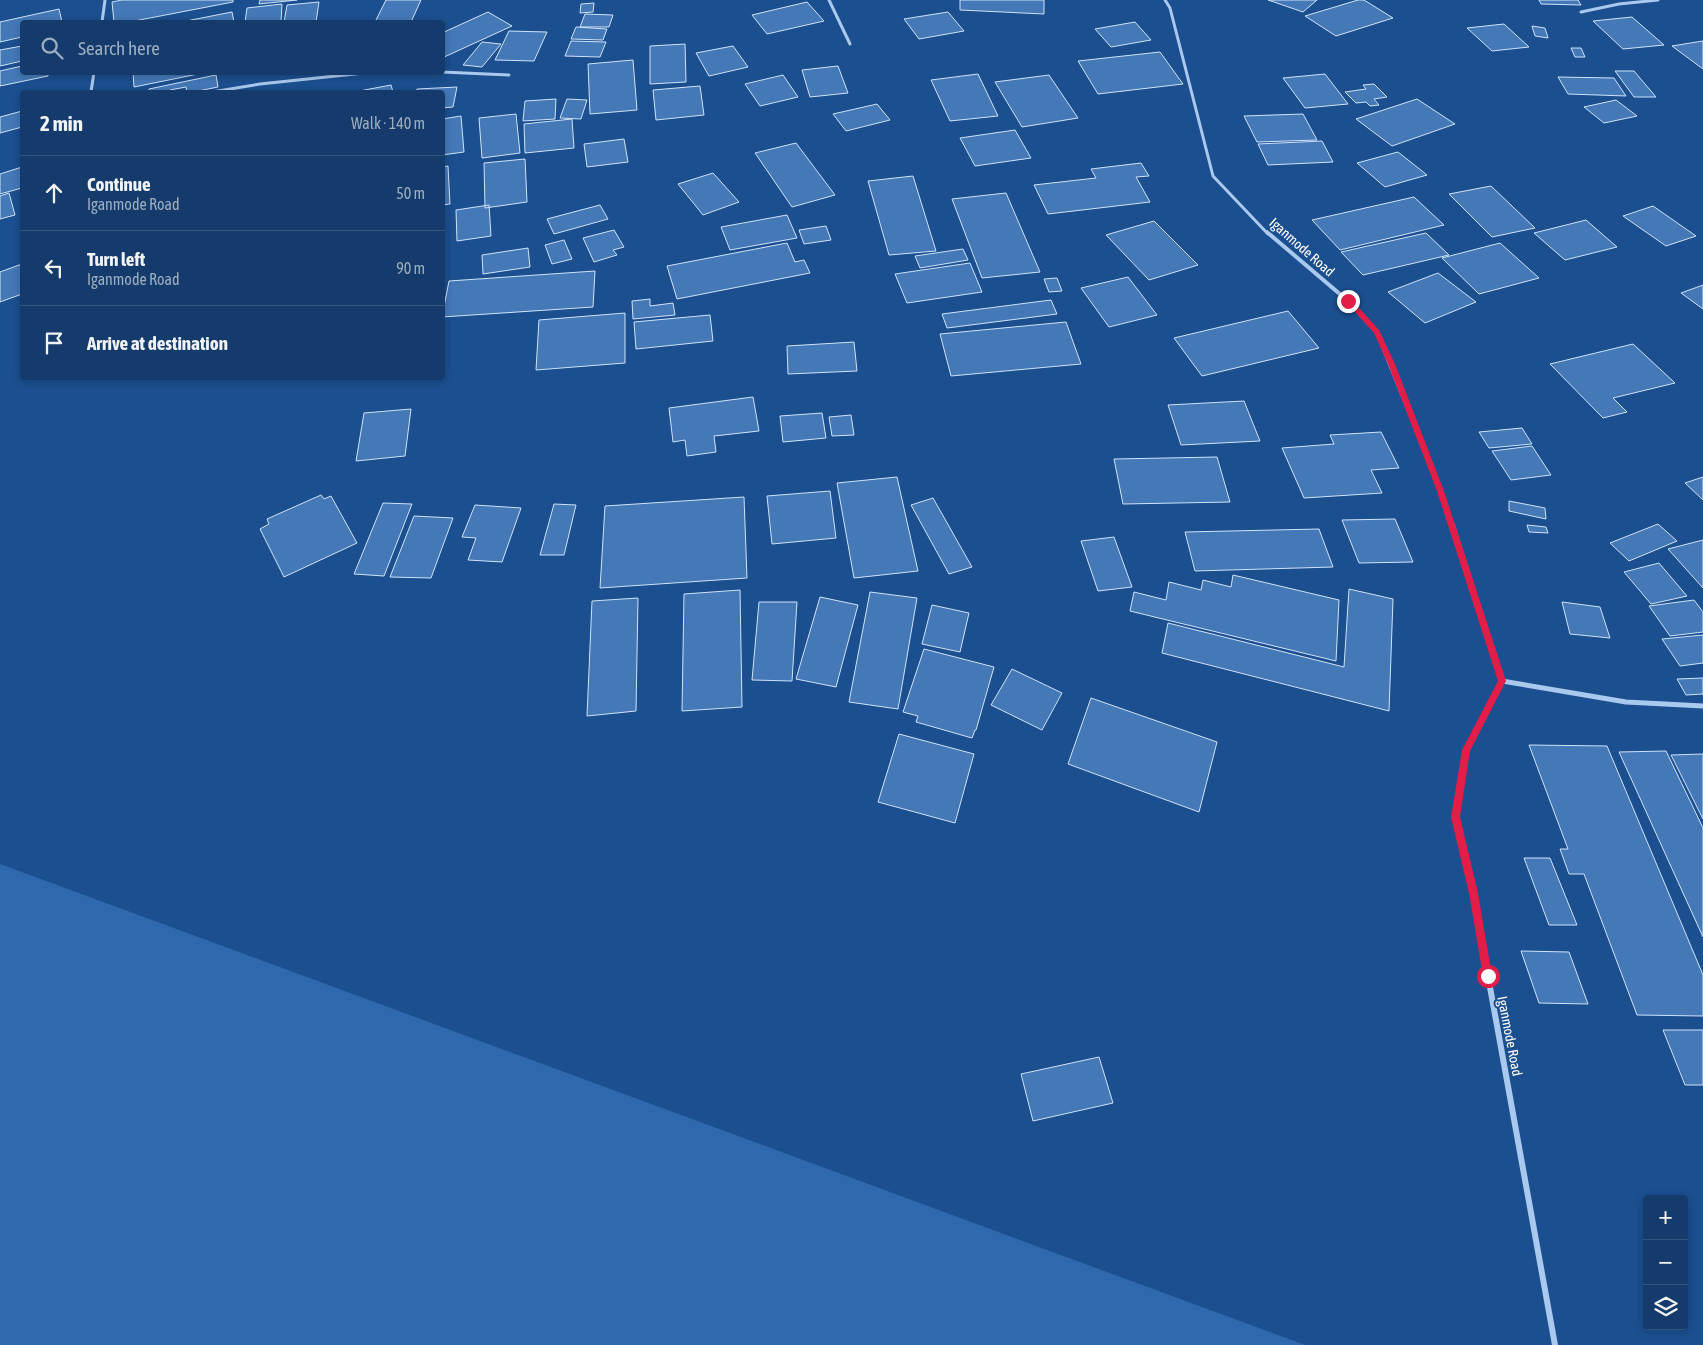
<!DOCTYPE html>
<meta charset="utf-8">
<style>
:root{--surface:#143b6b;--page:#1d4271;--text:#f1f3f6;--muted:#9dadc1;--line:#33557e}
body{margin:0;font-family:"Asap Condensed",sans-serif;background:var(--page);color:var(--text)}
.controls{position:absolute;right:15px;bottom:15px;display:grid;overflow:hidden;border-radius:5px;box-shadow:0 2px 8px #0003}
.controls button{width:45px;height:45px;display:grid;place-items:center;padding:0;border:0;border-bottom:1px solid var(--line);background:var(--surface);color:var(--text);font:25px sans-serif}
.stop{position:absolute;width:15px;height:15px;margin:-11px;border:4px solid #e11d48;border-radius:50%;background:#fff}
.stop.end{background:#e11d48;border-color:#fff;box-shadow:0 1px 5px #0008}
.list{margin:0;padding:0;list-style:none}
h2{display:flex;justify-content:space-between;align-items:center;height:65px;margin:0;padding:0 20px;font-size:21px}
h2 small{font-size:16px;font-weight:400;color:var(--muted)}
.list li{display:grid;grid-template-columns:32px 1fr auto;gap:15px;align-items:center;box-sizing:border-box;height:75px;padding:0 20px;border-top:1px solid var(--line)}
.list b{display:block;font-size:19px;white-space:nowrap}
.list p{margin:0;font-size:16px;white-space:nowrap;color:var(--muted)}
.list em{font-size:16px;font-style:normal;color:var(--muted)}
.icon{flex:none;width:28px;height:28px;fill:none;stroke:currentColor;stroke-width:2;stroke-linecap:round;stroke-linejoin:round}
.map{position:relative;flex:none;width:1703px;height:1345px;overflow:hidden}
.search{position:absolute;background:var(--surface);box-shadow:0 2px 8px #0003;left:20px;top:20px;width:425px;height:55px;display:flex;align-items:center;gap:12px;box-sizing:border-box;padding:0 18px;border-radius:5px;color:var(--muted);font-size:19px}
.panel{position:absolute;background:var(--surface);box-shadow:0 2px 8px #0003;left:20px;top:90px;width:425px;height:290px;border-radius:5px}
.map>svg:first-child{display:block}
.green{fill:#2e69ad}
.building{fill:#4478b7;stroke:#cfe3fa}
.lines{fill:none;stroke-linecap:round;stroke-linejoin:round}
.street-far3{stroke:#a9c9ee;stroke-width:3}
.street-far2{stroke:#a9c9ee;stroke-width:4}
.street-far1{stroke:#a9c9ee;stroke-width:5}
.street{stroke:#a9c9ee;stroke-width:6}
.route{fill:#e11d48}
.labels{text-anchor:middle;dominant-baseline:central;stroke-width:4;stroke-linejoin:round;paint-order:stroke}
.street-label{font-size:14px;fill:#fff;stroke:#1b4f8f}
</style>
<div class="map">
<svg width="1703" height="1345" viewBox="0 0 1703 1345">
<rect width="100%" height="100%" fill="#1b4f8f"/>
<path class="green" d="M0,864L1305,1345H0Z"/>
<path class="building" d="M122,0H233V2L129,22H114L112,2Z
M260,0H297L259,4Z
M386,0H421L411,22H375Z
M960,0H1044V14L960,10Z
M1268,0H1317L1303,12Z
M1358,0H1364L1393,18L1336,36L1305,16Z
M1539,0H1578L1581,5L1541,4Z
M319,2L316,22H284L287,5Z
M807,2L824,21L767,34L752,15Z
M594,3L593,12L580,13L581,4Z
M282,4L281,22H245L247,8Z
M59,9L62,22H22V37L0,42V22Z
M232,12L234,22H181Z
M488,12L512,26L442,58V33Z
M948,12L964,31L919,39L904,19Z
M585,14L613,15L609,27H580Z
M1632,17L1664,45L1623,49L1593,21Z
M1135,22L1151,40L1111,47L1095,29Z
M1504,24L1529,47L1492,51L1467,28Z
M1532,26L1545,28L1548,38L1535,36Z
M576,27L607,29L603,40L571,39Z
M509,31L547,32L534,61L495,60Z
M571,41L606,42L600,57L565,56Z
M1703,41V69L1672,46Z
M482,42L501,44L482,67L463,65Z
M685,44L686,82L650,84V46Z
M22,46V61L0,66V50Z
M733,46L748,67L709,76L696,53Z
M1571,48H1581L1585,57H1575Z
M1160,52L1183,84L1098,94L1078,61Z
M633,60L637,110L590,114L588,64Z
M22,66V72H48V76L0,86V71Z
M838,66L848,93L810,97L802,70Z
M1615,71H1634L1656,97H1634Z
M133,72H208L134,87Z
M978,74L998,116L950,121L931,80Z
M1325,74L1348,104L1305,108L1283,78Z
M216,75L218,87L193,92H187L186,87L170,90L171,92H149V89Z
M783,75L798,97L760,106L745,84Z
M1049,75L1078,118L1022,127L995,82Z
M1558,77L1614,78L1626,96L1568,94Z
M1374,84L1387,97L1374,99L1379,105L1370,106L1366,102L1356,103L1345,92L1366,89L1363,85Z
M391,85L393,92H354Z
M700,86L704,115L656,120L653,90Z
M457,87L453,107L442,108V92H416L417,89Z
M556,99L555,119L523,121L525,101Z
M567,99L587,100L581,119L560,118Z
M1417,99L1455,124L1392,146L1356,119Z
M1616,100L1637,116L1604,123L1584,107Z
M877,104L890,120L846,131L833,114Z
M22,111V127L0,133V117Z
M516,114L520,153L482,158L479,118Z
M1303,114L1317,140L1257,142L1244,116Z
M461,116L464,152L442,155V119Z
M572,119L574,148L525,153L524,124Z
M1015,130L1031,158L975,166L960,138Z
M624,139L628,162L587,167L584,144Z
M1322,141L1333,162L1268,165L1258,144Z
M796,143L835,195L792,207L755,153Z
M1398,152L1427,175L1385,187L1357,163Z
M525,159L527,202L485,208L484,163Z
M1141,163L1149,176L1136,177L1150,202L1048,214L1034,185L1096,178L1091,169Z
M448,166L450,204L442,205V167Z
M22,167V188L0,194V174Z
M713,173L739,202L703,215L678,184Z
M913,176L936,251L889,255L868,181Z
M1491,186L1535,228L1492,237L1449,194Z
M9,193L15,215L0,219V196Z
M1006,193L1040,272L982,278L952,199Z
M1414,197L1444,225L1340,250L1312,220Z
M489,205L491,236L457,241L456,210Z
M600,205L608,219L554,234L547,219Z
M1653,206L1696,236L1666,246L1623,216Z
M787,215L797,238L730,250L721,227Z
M1586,220L1617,247L1565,260L1534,233Z
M1154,221L1198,265L1149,280L1106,235Z
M826,226L831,240L804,244L799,230Z
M614,230L624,247L613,250L617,255L594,262L583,238Z
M1426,233L1449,255L1363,275L1341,252Z
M564,240L572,259L552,264L545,245Z
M787,243L795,262L804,260L810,273L677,299L667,266Z
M1500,243L1539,278L1479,294L1442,258Z
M528,248L530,267L483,274L482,255Z
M963,249L968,260L920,268L915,256Z
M970,263L982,292L907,303L895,274Z
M22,264V294L0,302V272Z
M595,271L593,307L442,317L449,281Z
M1438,273L1476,302L1425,323L1388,292Z
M1128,277L1157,315L1109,327L1081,288Z
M1057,278L1062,291L1049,292L1044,279Z
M1703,285V309L1681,293Z
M650,299V306L673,303L675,315L633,319L632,301Z
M1051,300L1057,314L947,328L942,314Z
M1288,311L1319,348L1202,376L1174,338Z
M625,313V363L536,370L539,320Z
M710,315L713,341L636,349L634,322Z
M1066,322L1081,364L951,376L940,334Z
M854,342L857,371L788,374L787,346Z
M1633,344L1675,383L1613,398L1627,412L1603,418L1550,364Z
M753,397L759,431L714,436L716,452L687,456L685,440L673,442L669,408Z
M1244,401L1260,441L1181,445L1168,405Z
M411,409L405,456L356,461L364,413Z
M822,413L826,438L783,442L780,416Z
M851,415L854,435L832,436L829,417Z
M1522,428L1532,444L1489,448L1479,432Z
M1381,432L1399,468L1371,470L1382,493L1304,498L1282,448L1334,444L1330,435Z
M1532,446L1551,475L1511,480L1492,451Z
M1217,457L1230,502L1123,504L1114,459Z
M897,477L918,571L854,578L837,483Z
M1703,477V500L1685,483Z
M830,491L836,538L772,544L767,496Z
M321,495L324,499L331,496L357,543L284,577L260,529L269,524L267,519Z
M744,497L747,578L600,588L605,506Z
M933,498L972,567L949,574L911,505Z
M1509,501L1545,508L1546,519L1509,511Z
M383,503L412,504L384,576L354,574Z
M554,504L576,505L564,555H540Z
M475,505L521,508L502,562L468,560L476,538L462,537Z
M414,516L453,518L431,578L390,577Z
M1395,519L1413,562L1359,563L1342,520Z
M1658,524L1677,541L1629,561L1610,543Z
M1527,525L1546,527L1548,533L1529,532Z
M1319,529L1333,567L1195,571L1185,532Z
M1114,537L1132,587L1098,591L1081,541Z
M1703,540V588L1668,549Z
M1659,563L1687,596L1651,604L1624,572Z
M1233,575L1339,600L1336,661L1130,611L1134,592L1166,600L1169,582L1201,590L1203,580L1231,587Z
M1349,589L1393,599L1389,711L1162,653L1168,623L1344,667Z
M740,590L742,707L682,711L684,594Z
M870,592L917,598L898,709L849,702Z
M820,597L858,605L836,687L796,679Z
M638,598L636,711L587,716L592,601Z
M1694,600L1703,612V632L1670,636L1649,606Z
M759,602H797L792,681L752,680Z
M1562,602L1600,607L1610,638L1570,634Z
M932,605L969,613L960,652L922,644Z
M1703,635V663L1680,666L1662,639Z
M924,649L994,667L976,730H975L972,738L916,722L918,716L903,712Z
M1012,669L1062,693L1042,730L991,705Z
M1703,678V694L1686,695L1677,679Z
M1091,698L1217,742L1199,812L1068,764Z
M899,734L974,754L955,823L878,802Z
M1529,745L1607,746L1703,975V1016L1637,1015L1584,874H1569L1560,849H1568Z
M1666,751L1703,828V937L1619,752Z
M1703,754V819L1671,755Z
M1524,858H1550L1577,925H1549Z
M1521,951L1569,952L1588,1004L1539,1003Z
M1663,1030H1703V1085H1685Z
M1099,1057L1113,1103L1033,1121L1021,1074Z"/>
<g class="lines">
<path class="street-far3" d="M829,0L850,44
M1165,0L1170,8L1213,176L1268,234
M1581,12L1619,4L1658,0
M102,22L105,0
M442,72L509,75
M91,92L94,72
M212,92L260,84L374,72"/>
<path class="street-far2" d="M1267,232L1348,301L1377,332L1441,491L1452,525"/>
<path class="street-far1" d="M1452,524L1502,681L1466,751L1455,817L1472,890
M1502,681L1626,702L1703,706"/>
<path class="street" d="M1472,888L1555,1345"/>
</g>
<path class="route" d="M1346,299H1351L1379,330L1395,364L1444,491L1506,681L1470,751L1460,817L1478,893L1492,976L1488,981L1483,976L1469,893L1451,817L1462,750L1498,681L1437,491L1388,364L1374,333L1346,302Z"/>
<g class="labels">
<g class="street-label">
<text transform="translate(1302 247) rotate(41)">Iganmode Road</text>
<text transform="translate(1510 1036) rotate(79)">Iganmode Road</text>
</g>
</g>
</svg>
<div class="controls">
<button>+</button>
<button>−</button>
<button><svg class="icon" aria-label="layers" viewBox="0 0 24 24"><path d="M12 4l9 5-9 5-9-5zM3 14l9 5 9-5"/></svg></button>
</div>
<div class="stop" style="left:1488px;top:976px"></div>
<div class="stop end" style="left:1348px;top:301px"></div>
<div class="search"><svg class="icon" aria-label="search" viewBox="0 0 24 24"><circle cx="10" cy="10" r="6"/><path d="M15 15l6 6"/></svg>Search here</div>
<section class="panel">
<h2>2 min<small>Walk · 140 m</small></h2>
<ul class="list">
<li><svg class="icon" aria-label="ahead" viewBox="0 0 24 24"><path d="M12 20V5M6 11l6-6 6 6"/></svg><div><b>Continue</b><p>Iganmode Road</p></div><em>50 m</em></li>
<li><svg class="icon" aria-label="left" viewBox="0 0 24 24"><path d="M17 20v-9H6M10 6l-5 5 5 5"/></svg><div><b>Turn left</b><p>Iganmode Road</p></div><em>90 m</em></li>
<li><svg class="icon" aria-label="arrive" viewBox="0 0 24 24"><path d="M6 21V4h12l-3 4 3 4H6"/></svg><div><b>Arrive at destination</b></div></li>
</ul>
</section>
</div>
